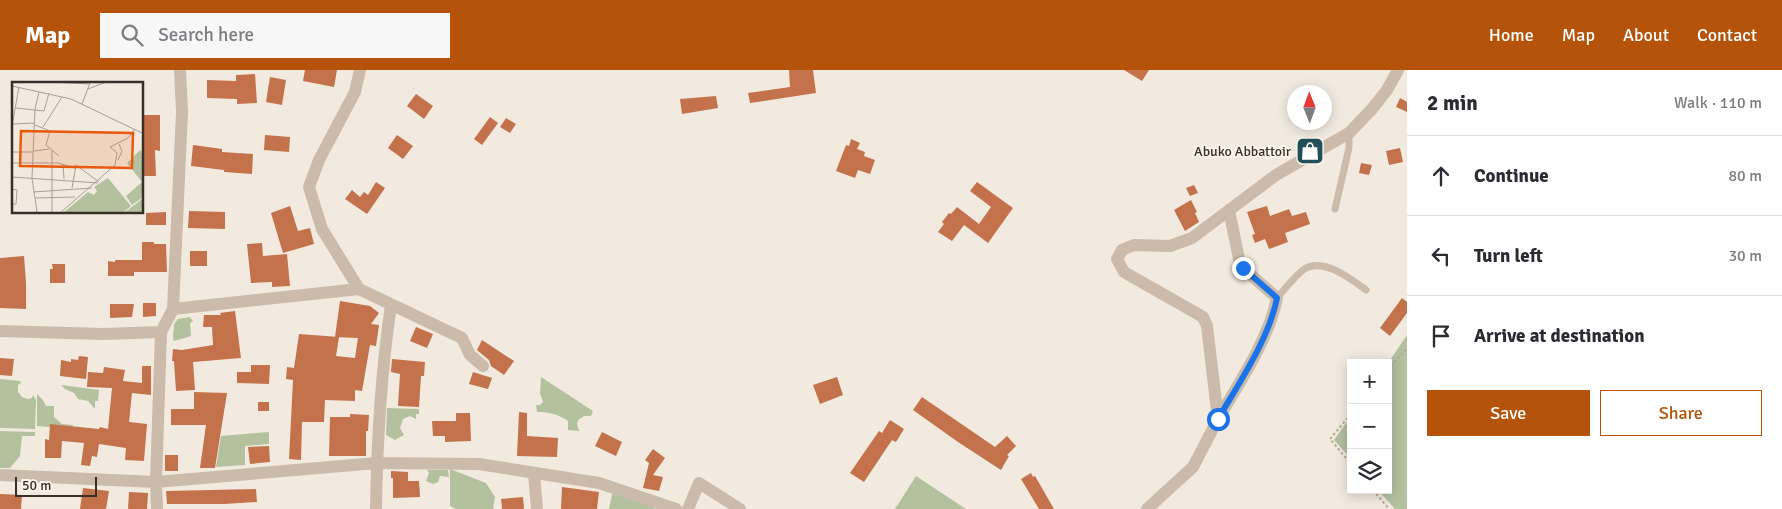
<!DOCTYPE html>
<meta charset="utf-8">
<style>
:root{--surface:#fff;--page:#f7f7f7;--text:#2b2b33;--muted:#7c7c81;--line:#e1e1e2;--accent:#b45309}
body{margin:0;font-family:Signika,sans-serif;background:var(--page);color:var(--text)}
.controls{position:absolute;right:15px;bottom:15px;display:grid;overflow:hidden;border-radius:0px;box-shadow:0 2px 12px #0003}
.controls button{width:45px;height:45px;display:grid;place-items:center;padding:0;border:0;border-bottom:1px solid var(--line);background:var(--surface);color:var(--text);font:25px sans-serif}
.compass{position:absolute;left:1287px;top:15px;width:45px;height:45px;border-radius:50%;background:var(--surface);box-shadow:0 2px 12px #0003;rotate:359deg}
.scale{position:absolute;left:15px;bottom:12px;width:82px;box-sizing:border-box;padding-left:5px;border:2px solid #382f2a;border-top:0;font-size:14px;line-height:18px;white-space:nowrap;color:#382f2a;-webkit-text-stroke:4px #faf4eb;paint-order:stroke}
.stop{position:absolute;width:15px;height:15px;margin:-11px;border:4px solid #1a73e8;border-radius:50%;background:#fff}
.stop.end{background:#1a73e8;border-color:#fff;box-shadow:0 1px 5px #0008}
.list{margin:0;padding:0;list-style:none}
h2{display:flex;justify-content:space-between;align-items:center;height:65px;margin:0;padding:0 20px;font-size:21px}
h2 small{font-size:16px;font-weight:400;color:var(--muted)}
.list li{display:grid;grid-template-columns:32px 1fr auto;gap:15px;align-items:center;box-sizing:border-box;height:80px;padding:0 20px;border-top:1px solid var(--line)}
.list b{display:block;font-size:19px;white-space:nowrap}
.list em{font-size:16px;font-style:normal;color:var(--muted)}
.actions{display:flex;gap:10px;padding:15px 20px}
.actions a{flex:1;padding:11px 0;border:1px solid var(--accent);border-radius:0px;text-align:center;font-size:18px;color:var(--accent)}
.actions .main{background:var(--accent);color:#fff}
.icon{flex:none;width:28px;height:28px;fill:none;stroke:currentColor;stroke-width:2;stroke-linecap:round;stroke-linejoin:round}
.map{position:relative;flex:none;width:1407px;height:439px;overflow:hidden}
header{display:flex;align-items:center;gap:30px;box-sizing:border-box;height:70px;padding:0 25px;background:var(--accent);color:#fff}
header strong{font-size:24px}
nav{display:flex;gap:28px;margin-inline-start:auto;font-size:18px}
.search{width:350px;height:45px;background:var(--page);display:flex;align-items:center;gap:12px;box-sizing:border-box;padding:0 18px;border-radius:0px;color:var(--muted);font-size:19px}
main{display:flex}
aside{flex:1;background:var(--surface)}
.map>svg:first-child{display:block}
.green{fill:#b3c19f}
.building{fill:#c3724c}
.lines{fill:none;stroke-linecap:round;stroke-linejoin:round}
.path{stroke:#b6a695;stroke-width:2;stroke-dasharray:2.5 2.5;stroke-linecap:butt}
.lane{stroke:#cabbaa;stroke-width:7}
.street{stroke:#cabbaa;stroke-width:12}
.route{stroke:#1a73e8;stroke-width:6}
.labels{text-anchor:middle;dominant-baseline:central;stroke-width:4;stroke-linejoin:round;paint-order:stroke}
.poi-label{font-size:14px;fill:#382f2a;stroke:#faf4eb;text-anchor:end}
.inset-road{fill:none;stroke:#a89f97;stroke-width:1}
.view{fill:#e8590c;fill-opacity:0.15;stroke:#e8590c;stroke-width:2.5}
.inset-edge{fill:none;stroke:#382f2a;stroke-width:2.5}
</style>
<header>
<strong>Map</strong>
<div class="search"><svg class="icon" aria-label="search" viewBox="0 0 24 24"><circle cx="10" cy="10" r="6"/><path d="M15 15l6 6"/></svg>Search here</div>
<nav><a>Home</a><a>Map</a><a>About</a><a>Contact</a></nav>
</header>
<main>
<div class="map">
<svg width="1407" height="439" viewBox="0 0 1407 439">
<rect width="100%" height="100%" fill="#f2eadf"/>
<path class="green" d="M190,247L193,251L190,253L191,266L174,271L173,269L174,254L178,249Z
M1407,265V439H1395L1378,420H1388V293Z
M541,307L593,341L591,346H584L578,350L577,354L579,361L568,360V351C558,344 549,342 537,342L536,335H540L543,332L540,323Z
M0,309L20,311L21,313L18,315V322L22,327L28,329L32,328L33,325L36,330L35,359L0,358Z
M61,315L99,320L98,331H95V339L88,331L78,329L74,323L65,319Z
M37,324L43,330L46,336H54V347L62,354L73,355L71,359L37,356Z
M387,338L419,339V344H416V349L410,346L403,349L400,358L404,365L395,370L386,365Z
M1351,346V389L1334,370Z
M0,361L35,362V366H22L20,386L10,398H0Z
M269,362V374L245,376V395L216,397L221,366Z
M450,399L486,413L495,427L493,439H456L450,436Z
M427,400H448L449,407L440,406L438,412L433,414L426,411L429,403Z
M916,406L966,439H895Z
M613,420L656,436L654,439H609Z"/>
<path class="building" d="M305,0H337L334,17L303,11Z
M789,0H813L816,23L750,33L748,23L790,17Z
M1124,0H1149L1142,11Z
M255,4L257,33L237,34V29L207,28V10L236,11V5Z
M270,7L286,10L282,35L266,32Z
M416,24L433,36L424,49L407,36Z
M716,26L718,38L682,44L680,29Z
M1400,28L1407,32V42L1396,37Z
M142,45H160V81L155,80L156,106H142Z
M490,47L498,53L482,75L474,69Z
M506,48L516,54L510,63L500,57Z
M265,65L290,67L289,82L264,80Z
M397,65L413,76L403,89L388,78Z
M851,69L860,73L857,79L865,82L864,86L875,90L870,104L858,100L855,108L836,101L846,75L849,76Z
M193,75L222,79V82L253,84L252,104L224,102V100L191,96Z
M1400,78L1403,92L1389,95L1386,81Z
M1361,93L1372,95L1369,105L1359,103Z
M376,112L385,118L367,144L345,129L352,120L360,127L364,122L368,125Z
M977,112L1013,138L988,173L964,155L952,171L938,162L944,154L942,152L949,143L951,144L957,137L979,154L991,137L970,121Z
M1194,115L1198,123L1190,126L1186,118Z
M1191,130L1197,142L1195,143L1199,152L1185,161L1174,140Z
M290,136L298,161L310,158L314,174L283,183L271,143Z
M1267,136L1270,146L1289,139L1292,146L1306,142L1310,154L1285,163L1288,172L1269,179L1265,169L1255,173L1252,165L1255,164L1247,142Z
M189,141L225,142V159L188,158Z
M166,142V155H146V143Z
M142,172H154V174H166L167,202H134V206H108V191L115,192V190H142Z
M262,173L263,186L287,184L290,216L272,217V212L251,213L247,174Z
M190,181H207V196H190Z
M24,186L26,213V239L0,238V188Z
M52,194H65V213H50V199H53Z
M1402,228L1407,232V243L1390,266L1380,258Z
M340,231L370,236L379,243L371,254L379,255L376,276L370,275L362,321L355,320V331L325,330L324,352H302L301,390L289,389L293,310L286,309L287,297L294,298L299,264L339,267L336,286L355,288L358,268L335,267Z
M143,233H156V246L143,247Z
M110,234H134L132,247L110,248Z
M235,241L241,288L193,292L195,320L176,321L174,291H172L173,279L182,280L213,275L212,257H203L204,245H221L220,243Z
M416,257L433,264L427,278L410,271Z
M482,270L514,291L504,305L491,296L489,290L477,280Z
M79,286L88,287L86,309L60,306L61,290L71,292V289L78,290Z
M0,288L14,289L12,306L0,305Z
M392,289L425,292L424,306H421L419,337L398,336L400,304L391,302Z
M251,295H270L269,314L237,313V302H251Z
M142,296H151V325L132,323L129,352L147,354L144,391L125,390L126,378L99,374L97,387L92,386L90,396L81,395L84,373L62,371L61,388H45V369L49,370L50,354L99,359L100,357L108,359L112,318L87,317L88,302L103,303L104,297L125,300L123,311L142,313Z
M473,302L492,308L488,319L469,314Z
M837,307L843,325L820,334L813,315Z
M194,322L227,323L215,398H200L206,355H171V339H194Z
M922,327L995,377L1007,366L1016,376L1007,385L1009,386L1001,400L958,372L913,340Z
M258,332H269V341H258Z
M519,342L527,343V366L558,368L557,387L517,386Z
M456,343H470L471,371L445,372V366H433L432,351H456Z
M350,344L369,345L368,361H366V386H329L330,347H350Z
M890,350L904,359L896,372L892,370L864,412L850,403L879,361L882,363Z
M602,362L622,372L616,386L595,376Z
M269,376L270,392L250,394L248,377Z
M653,379L665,388L653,405L663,407L659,421L643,418L649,393L645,390Z
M165,385H178V401H165Z
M391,401L408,402V411H419L420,427L393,428V408H391Z
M1031,403L1033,407L1035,406L1054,439H1039L1021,409Z
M562,417L599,422L597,439H561Z
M83,418L109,421L106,439H80Z
M256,419L257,432L224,434H167L166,421Z
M129,422L148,423L147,439H128Z
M0,424L22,425L21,439H0Z
M523,427L524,439H502L501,429Z"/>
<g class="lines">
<path class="path" d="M1388,300L1407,278
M1351,344L1330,369L1351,394
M1373,420L1389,439"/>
<path class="lane" d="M1335,139L1349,78V63
M1277,228C1285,219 1294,207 1303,200C1322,186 1351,209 1366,220"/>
<path class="street" d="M360,0L355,22L319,90L309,117L322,159L359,219L462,268L470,285L483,296
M173,239L359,219
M0,261L103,264L161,262
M1218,349C1239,313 1269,269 1277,228L1243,198L1239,189L1229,140
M534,404L537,439
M0,405L156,412L377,393L479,394L599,413L676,439
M157,439L156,412L161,262L173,239L182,42L180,0
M376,439C377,371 381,303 391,235
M688,439L699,413L740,439
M1147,439L1193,397L1218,349L1207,256L1203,247L1124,202L1117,189L1122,180L1134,175L1170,176L1192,168L1276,105L1349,63L1372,39L1387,20L1398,0"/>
</g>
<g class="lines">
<path class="route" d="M1218,349C1239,313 1269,269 1277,228L1243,198"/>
</g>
<defs>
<symbol id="shop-square" viewBox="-11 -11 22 22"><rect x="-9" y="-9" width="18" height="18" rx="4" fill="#205059" stroke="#faf4eb"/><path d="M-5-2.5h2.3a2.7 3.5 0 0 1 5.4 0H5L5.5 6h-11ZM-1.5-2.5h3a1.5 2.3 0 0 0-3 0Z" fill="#fff"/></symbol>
</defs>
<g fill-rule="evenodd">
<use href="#shop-square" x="1294" y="65" width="32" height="32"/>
</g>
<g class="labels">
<g class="poi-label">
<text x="1291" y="81">Abuko Abbattoir</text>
</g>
</g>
<g transform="translate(12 12)">
<rect width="131" height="131" fill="#f2eadf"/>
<path d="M128,68L131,73V115L120,123L114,114L130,100L115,81ZM96,96L119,124L111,131H51L76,110L82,113L85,109L82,105ZM131,116V131H112L125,121Z" fill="#b3c19f"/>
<path class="inset-road" d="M40,0L77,2M0,4L59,17L132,52M76,7L94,0M70,22L78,1M4,26L32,29L37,11M0,42L23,41M23,43L38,49L34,63L47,74M0,44L7,5M31,45L50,15M22,69L37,67M0,70H21M106,78L110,69L107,62M0,81H46L63,86M51,82L52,97M0,95L86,101M60,106L64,83L87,100M0,107L5,108L4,122H0M21,110L80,106M23,116L63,115M22,131L25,130L20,96L23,27L27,10M40,131V69M48,131L103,83L105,71L98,65L116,56L123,47"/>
<path class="view" d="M9,49L121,51L120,86L8,84Z"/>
<rect width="131" height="131" class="inset-edge"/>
</g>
</svg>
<div class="controls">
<button>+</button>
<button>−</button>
<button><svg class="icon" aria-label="layers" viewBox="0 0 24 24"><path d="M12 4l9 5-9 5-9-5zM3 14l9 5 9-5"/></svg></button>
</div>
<svg class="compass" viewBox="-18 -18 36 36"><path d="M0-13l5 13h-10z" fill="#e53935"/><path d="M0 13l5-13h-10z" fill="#7c7c81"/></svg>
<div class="scale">50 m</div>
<div class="stop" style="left:1218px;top:349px"></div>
<div class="stop end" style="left:1243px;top:198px"></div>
</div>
<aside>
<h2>2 min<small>Walk · 110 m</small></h2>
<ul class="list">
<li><svg class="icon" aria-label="ahead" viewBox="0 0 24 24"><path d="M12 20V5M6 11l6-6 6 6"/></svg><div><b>Continue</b></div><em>80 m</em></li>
<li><svg class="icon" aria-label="left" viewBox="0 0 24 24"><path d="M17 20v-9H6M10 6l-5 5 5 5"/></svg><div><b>Turn left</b></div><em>30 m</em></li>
<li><svg class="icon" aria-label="arrive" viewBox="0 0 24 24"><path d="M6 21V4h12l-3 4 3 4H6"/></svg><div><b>Arrive at destination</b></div></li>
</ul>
<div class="actions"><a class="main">Save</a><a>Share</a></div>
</aside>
</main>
